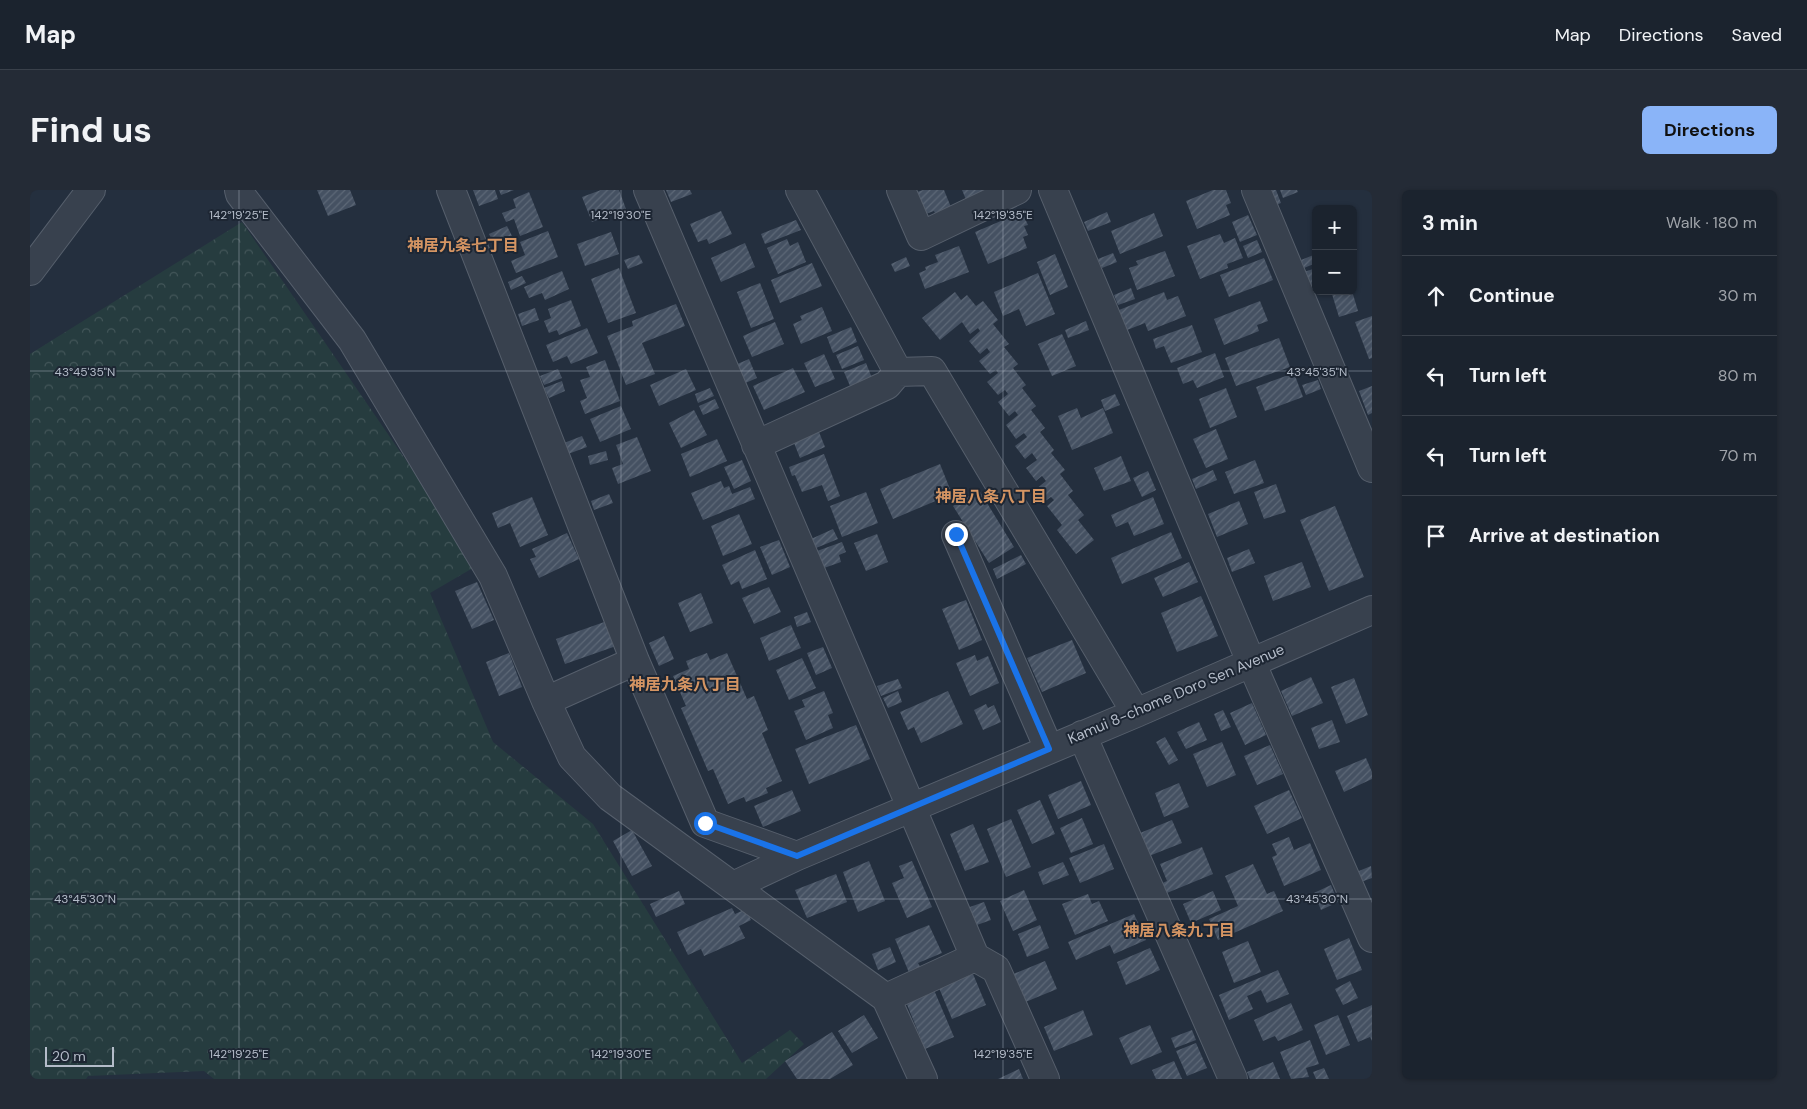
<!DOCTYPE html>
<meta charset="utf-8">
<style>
:root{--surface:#1b232e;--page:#242b36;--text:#f1f3f6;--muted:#a0a4aa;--line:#39404a;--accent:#8ab4f8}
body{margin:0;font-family:"DM Sans","Noto Sans JP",sans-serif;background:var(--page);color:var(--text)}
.controls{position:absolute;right:15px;top:15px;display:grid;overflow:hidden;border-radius:8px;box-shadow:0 1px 4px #0004}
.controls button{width:45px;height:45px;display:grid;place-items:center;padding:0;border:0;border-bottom:1px solid var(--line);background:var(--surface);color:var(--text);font:25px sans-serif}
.scale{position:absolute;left:15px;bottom:12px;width:69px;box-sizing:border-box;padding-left:5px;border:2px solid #b4bcc9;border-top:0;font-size:14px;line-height:18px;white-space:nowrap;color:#b4bcc9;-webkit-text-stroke:4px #1d2633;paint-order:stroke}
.stop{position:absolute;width:15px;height:15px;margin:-11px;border:4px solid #1a73e8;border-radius:50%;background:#fff}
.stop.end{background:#1a73e8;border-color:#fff;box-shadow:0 1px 5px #0008}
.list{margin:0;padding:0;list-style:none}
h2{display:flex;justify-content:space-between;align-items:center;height:65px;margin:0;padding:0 20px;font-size:21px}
h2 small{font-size:16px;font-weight:400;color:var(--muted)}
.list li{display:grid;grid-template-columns:32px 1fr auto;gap:15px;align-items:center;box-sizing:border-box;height:80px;padding:0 20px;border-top:1px solid var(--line)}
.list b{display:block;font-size:19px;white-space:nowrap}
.list em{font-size:16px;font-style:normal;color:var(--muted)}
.icon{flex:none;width:28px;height:28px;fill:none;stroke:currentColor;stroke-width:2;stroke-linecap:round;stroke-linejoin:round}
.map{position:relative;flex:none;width:1342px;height:889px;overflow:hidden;border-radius:8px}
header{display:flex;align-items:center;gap:30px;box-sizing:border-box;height:70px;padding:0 25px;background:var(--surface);border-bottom:1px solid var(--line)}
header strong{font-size:24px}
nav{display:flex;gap:28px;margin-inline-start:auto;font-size:18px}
.intro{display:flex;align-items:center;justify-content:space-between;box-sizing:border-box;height:120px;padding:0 30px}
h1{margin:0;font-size:35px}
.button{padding:12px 22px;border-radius:8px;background:var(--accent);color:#111;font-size:18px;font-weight:700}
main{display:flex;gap:30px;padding:0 30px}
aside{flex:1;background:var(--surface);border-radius:8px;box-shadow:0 1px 4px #0004}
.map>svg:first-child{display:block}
.forest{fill:url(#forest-crowns)}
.building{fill:url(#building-hatch)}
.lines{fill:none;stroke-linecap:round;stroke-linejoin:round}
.minor-casing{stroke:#565f6c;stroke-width:30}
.minor{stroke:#38414e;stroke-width:28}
.route{stroke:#1a73e8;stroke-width:6}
.ticks{fill:none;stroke:#b4bcc9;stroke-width:1;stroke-opacity:0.45}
.labels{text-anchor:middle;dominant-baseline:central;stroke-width:4;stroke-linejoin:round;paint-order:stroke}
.street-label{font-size:15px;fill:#b4bcc9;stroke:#1d2633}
.neighbourhood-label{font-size:16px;font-weight:bold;fill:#d59563;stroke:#1d2633}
.ticks-label{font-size:12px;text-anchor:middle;fill:#b4bcc9;stroke:#1d2633;stroke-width:4;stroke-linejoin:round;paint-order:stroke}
</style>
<header>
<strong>Map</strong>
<nav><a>Map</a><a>Directions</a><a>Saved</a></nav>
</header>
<div class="intro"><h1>Find us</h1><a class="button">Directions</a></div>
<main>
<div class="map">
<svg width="1342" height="889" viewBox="0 0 1342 889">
<defs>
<pattern id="forest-crowns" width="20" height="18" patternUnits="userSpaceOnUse" patternTransform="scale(1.25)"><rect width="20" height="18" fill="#263c3f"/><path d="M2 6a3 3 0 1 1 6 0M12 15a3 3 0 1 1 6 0" fill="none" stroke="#435659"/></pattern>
<pattern id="building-hatch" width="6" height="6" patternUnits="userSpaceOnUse" patternTransform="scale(1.25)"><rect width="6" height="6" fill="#455162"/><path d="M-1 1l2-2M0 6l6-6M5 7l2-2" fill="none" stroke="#5d6877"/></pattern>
</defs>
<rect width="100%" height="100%" fill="#242f3e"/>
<path class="forest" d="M212,32L448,375L400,403L463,552L563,634L712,873L760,840L774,854L736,889H184L174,881L58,886L56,889H0V164Z"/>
<path class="building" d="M287,0H320L326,15L298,26Z
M443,0H465L468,9L449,16Z
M469,0H484L471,5Z
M571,0H589L596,19L562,32L552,7Z
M636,0H660L662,4L641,12Z
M893,0H914L923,22L907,28L904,21L893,25L884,3Z
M932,0H964L937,12Z
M1183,0H1196L1201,13L1196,15L1200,25L1167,39L1156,11Z
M1237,0H1246L1251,13L1243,16Z
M1250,0H1267L1268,2L1253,8Z
M499,2L513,37L490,46L484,29L476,32L472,23L486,18L483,9Z
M691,21L702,44L679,54L677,49L668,52L660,34Z
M992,22L998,35L994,36L998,45L993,47L997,58L958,74L945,42Z
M1077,22L1081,32L1058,41L1054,32Z
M1124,23L1133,46L1090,64L1081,41Z
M1218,25L1227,45L1210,52L1202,32Z
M766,30L771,40L735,54L731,44Z
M477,36L482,46L464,54L459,44Z
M518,41L528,67L486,83L481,71L495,65L490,52Z
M581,42L589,64L555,76L547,54Z
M1190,44L1194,53L1205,48L1213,68L1197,74L1198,78L1170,89L1157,56Z
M757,49L760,56L768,52L776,72L748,84L737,58Z
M1227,50L1232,62L1218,68L1213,56Z
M715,53L725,77L691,92L681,68Z
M929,56L939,82L895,99L889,83L896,80L895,77L908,72L905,65Z
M1135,61L1145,86L1107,100L1099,78L1108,75L1106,71Z
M1083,63L1087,72L1072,78L1068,69Z
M1025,64L1038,97L1020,105L1007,72Z
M1286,64V73L1274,78L1271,70Z
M609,65L613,73L598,79L594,70Z
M876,67L880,76L865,82L861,74Z
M1234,68L1243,90L1199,107L1190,85Z
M782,73L792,96L750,113L741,90Z
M589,78L606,123L578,133L561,89Z
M1286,78V98L1280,100L1274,82Z
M532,81L539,99L515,110L512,103L499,108L494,97Z
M1008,83L1025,124L996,136L989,119L973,126L964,102Z
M492,86L496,93L481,100L478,92Z
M730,93L744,129L721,138L707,102Z
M1101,98L1105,109L1088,115L1084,105Z
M1301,101H1322L1328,121L1309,127Z
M925,102L931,110L937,105L946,116L953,111L968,130L963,134L979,154L974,157L988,174L983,178L996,195L992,198L1006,216L1001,220L1015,238L1010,242L1024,260L1021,263L1035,280L1030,284L1043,301L1038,305L1054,325L1048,330L1064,350L1046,364L1027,340L1032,335L1017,316L1024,310L1021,307L1014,312L1005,300L1016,291L1012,286L1006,291L996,278L1007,270L1002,263L995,269L985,256L997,247L994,243L986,249L976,235L988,225L985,221L979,226L968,212L978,204L975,200L968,205L957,192L968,183L966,180L960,184L949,171L960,162L957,158L950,164L939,151L950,141L948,138L940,144L932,132L910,150L892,128Z
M1134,102L1137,110L1148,106L1156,126L1118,141L1115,133L1097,140L1089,120Z
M541,110L551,136L529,145L527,140L519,143L514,131L521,128L518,119Z
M1230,111L1238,131L1227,135L1229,141L1194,155L1184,129Z
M646,114L655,136L612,153L625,184L596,195L577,146L603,136L602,131Z
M792,117L802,141L771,154L763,134L772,130L770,126Z
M505,118L509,130L492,136L488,124Z
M1342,126V168L1339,169L1325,132Z
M1056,131L1059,140L1038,148L1035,140Z
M745,132L754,154L722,167L713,146Z
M1162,135L1172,162L1141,173L1134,156L1126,159L1123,149Z
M821,137L827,152L803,163L797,147Z
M557,138L568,163L541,174L537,166L523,172L516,155Z
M1032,144L1046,176L1022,186L1008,154Z
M1249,148L1260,177L1206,196L1195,168Z
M828,156L834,170L812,179L806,165Z
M1185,163L1194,187L1167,198L1163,190L1153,194L1147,178Z
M794,164L805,189L785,197L774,173Z
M719,169L727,188L713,194L705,175Z
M575,170L590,211L555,224L550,211L557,208L550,190L560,187L556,177Z
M836,173L842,188L820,196L814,182Z
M763,178L775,202L734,220L723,196Z
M528,179L532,188L514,195L510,186Z
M656,179L666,200L629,216L620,195Z
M1264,183L1273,207L1235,221L1226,197Z
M1288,190L1291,199L1276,205L1272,195Z
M532,191L535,201L519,208L514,198Z
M1342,196V223L1338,225L1329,201Z
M680,198L684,206L668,213L665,204Z
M1196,198L1207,227L1180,238L1169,209Z
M1085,204L1090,215L1075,221L1071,210Z
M685,209L689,218L673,225L669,216Z
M591,216L601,239L570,252L560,229Z
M1047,218L1051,228L1073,218L1083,243L1042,260L1028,226Z
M664,220L677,245L651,258L639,233Z
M1186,239L1198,269L1176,278L1163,249Z
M789,242L795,257L770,268L764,253Z
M552,246L557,257L538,264L534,253Z
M607,247L621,281L588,294L582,278L593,274L586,255Z
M687,249L697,271L660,287L651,264Z
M576,261L578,270L560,275L558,266Z
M794,264L810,306L798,311L792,295L772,302L765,285L762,286L759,277Z
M1091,266L1101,291L1074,301L1064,278Z
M712,270L721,291L704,299L694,277Z
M1225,270L1234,293L1204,304L1195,282Z
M910,274L922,304L863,329L850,299Z
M1183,280L1187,290L1166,299L1162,289Z
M1118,281L1126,300L1112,307L1103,288Z
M691,291L694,298L699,296L702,304L720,297L725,309L673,330L661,303Z
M1246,294L1256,322L1234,329L1224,302Z
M949,300L984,357L959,373L923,316Z
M836,302L848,333L812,347L800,316Z
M579,304L583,313L564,320L561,311Z
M502,307L518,345L490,357L480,333L468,338L462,323Z
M1123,307L1134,334L1104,346L1098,332L1086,337L1081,325Z
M1209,311L1218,334L1187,347L1178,324Z
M1305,316L1334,387L1299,401L1270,330Z
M709,324L722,354L693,366L681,336Z
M803,339L808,349L786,358L781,349Z
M1141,342L1152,368L1092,394L1081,368Z
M537,343L549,369L509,388L500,369L506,367L502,359Z
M847,344L858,372L836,381L824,353Z
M749,350L760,377L742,385L730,357Z
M812,352L816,362L809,365L811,372L794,378L787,361Z
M1219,359L1225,373L1202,382L1197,368Z
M725,360L737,389L712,399L709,391L701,395L692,375Z
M991,365L996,374L967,389L963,379Z
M1159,372L1168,392L1133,407L1124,388Z
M1272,372L1281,397L1243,411L1234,386Z
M447,392L464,430L442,439L425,401Z
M739,397L751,422L724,434L712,408Z
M671,403L683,433L660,442L648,413Z
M1171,406L1188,446L1147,462L1131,423Z
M936,410L952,450L929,460L912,419Z
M777,422L781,432L767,437L764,427Z
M580,430L589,455L535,474L526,449Z
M761,435L771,458L739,471L730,448Z
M634,446L644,469L629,476L619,453Z
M1042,450L1056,483L1012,502L997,468Z
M793,457L802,478L786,485L777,463Z
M479,463L492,497L469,506L456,472Z
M677,463L680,470L697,463L717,509L724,506L738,540L732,543L752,591L736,598L738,603L716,612L714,607L698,614L683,579L678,581L651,518L656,516L643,486L659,479L656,471Z
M945,465L947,471L958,466L969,493L940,506L926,473Z
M772,468L786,498L759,510L746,480Z
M1281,487L1293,513L1262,526L1251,501Z
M1324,488L1338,525L1316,534L1301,497Z
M868,489L872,498L851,506L847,496Z
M794,501L803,523L798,525L803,538L776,550L764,521L775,517L772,510Z
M868,501L872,512L858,518L853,508Z
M918,501L933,534L891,553L884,537L878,540L870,522Z
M1222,513L1236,545L1215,555L1200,523Z
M956,514L958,518L964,515L971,532L953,540L944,520Z
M1193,520L1201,537L1191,541L1184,524Z
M1302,530L1310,552L1289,559L1281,538Z
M1169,532L1177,550L1156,559L1147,542Z
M826,535L840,569L779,594L765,559Z
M1135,547L1148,570L1139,575L1126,552Z
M1192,552L1206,585L1177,597L1163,564Z
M1240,555L1253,584L1227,595L1214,566Z
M1336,568L1342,582V589L1314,602L1305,581Z
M1051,591L1061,615L1028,629L1018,605Z
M1149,593L1159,617L1134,627L1125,603Z
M762,600L771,621L733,637L724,616Z
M1259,600L1272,628L1237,644L1224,616Z
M1010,610L1025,644L1002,654L987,620Z
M1052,628L1063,654L1041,663L1030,638Z
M981,629L1001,677L976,687L957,639Z
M1142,630L1152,653L1119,666L1110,643Z
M943,634L959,672L935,681L920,644Z
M602,640L622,676L602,686L583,651Z
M1259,647L1264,660L1280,653L1291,680L1254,696L1242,667L1247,665L1242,654Z
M1074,654L1084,679L1050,693L1039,668Z
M1172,657L1183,684L1132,705L1128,695L1137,691L1130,674Z
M839,671L855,711L828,722L813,682Z
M882,671L902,717L877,728L862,693L874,688L869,676Z
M1033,672L1039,685L1013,695L1008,682Z
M1223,674L1237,704L1244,701L1253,721L1188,750L1179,729L1208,716L1195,686Z
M1341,676L1342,688L1328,693L1324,683Z
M806,684L817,712L777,728L765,700Z
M1301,695L1308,712L1291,720L1284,703Z
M994,700L1007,730L983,741L970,711Z
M649,701L655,714L626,727L620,714Z
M1183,701L1191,720L1161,733L1153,714Z
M1058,704L1062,714L1069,711L1078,731L1045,745L1032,714Z
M954,712L961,730L944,736L937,718Z
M702,718L705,724L716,719L721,730L709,736L715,748L674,766L671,759L658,765L647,742Z
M1104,724L1116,750L1084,764L1080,755L1046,770L1038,752Z
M899,735L912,763L888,773L892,780L880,785L865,749Z
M1010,735L1019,758L997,767L988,744Z
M1319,748L1332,780L1307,790L1294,759Z
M1218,751L1231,782L1204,793L1192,762Z
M860,757L866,772L848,780L842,764Z
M1120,758L1130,780L1096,795L1087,772Z
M1015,771L1027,799L993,813L981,785Z
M1248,780L1259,804L1237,813L1231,800L1217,806L1223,819L1199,830L1189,805Z
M943,784L956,815L922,829L909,798Z
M1320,791L1328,808L1313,815L1305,799Z
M904,800L924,847L895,859L876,812Z
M1261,813L1273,840L1248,851L1245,846L1233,851L1224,830Z
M1342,815V851L1340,847L1328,852L1317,826Z
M1053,820L1063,845L1024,861L1014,837Z
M834,825L848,848L822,863L808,841Z
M1308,825L1320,855L1296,865L1284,835Z
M1120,835L1132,862L1101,875L1089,848Z
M1162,840L1166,850L1145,858L1141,848Z
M802,842L823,875L800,889H767L755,871Z
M1280,850L1289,874L1276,878L1279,887L1261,889L1250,862Z
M1166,853L1177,878L1157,886L1146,861Z
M1144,871L1152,889H1126L1122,880Z
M1243,872L1250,889H1220L1217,882Z
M1294,878L1299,889H1286L1283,882Z
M989,879L993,889H968Z"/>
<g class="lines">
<defs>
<path id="minor" d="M209,0L210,4L322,150L463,386L516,511L542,567L580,607L856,808L893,889
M421,0L605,471L675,633L767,666
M618,0L945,767L856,808
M770,0L868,182
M871,0L891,46L987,0
M1023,0L1221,472L1342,748
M1226,0L1342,278
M0,81L61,0
M726,255L857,195L868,182L902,181L1106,523
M926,345L1019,559
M516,511L605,471
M1052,545L1203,889
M703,696L767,666L1106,523L1342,420
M945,767L966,779L1015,889"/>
</defs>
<use href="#minor" class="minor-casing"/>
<use href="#minor" class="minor"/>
</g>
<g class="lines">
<path class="route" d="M675,633L767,666L1019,559L926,344"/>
</g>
<path class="ticks" d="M209,0V889M591,0V889M973,0V889M0,181H1342M0,709H1342"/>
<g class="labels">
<g class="street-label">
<text transform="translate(1146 504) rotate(-23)">Kamui 8-chome Doro Sen Avenue</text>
</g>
<g class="neighbourhood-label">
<text x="433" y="55">神居九条七丁目</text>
<text x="961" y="306">神居八条八丁目</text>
<text x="655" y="494">神居九条八丁目</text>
<text x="1149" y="740">神居八条九丁目</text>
</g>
</g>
<g class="ticks-label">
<text x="209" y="29">142°19'25"E</text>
<text x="591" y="29">142°19'30"E</text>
<text x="973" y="29">142°19'35"E</text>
<text x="55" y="186">43°45'35"N</text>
<text x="1287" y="186">43°45'35"N</text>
<text x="55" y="713">43°45'30"N</text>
<text x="1287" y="713">43°45'30"N</text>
<text x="209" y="868">142°19'25"E</text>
<text x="591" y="868">142°19'30"E</text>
<text x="973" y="868">142°19'35"E</text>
</g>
</svg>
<div class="controls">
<button>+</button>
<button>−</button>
</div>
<div class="scale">20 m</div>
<div class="stop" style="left:675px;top:633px"></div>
<div class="stop end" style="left:926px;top:344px"></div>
</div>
<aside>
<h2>3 min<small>Walk · 180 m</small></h2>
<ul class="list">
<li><svg class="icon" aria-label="ahead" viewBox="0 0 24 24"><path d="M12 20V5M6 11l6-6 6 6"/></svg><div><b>Continue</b></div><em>30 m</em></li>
<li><svg class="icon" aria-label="left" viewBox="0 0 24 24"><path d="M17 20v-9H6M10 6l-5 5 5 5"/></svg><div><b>Turn left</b></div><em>80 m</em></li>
<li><svg class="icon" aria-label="left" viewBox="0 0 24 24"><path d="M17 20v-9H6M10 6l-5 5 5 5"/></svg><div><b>Turn left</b></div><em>70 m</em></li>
<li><svg class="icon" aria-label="arrive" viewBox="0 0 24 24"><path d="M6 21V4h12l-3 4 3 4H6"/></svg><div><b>Arrive at destination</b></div></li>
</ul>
</aside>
</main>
